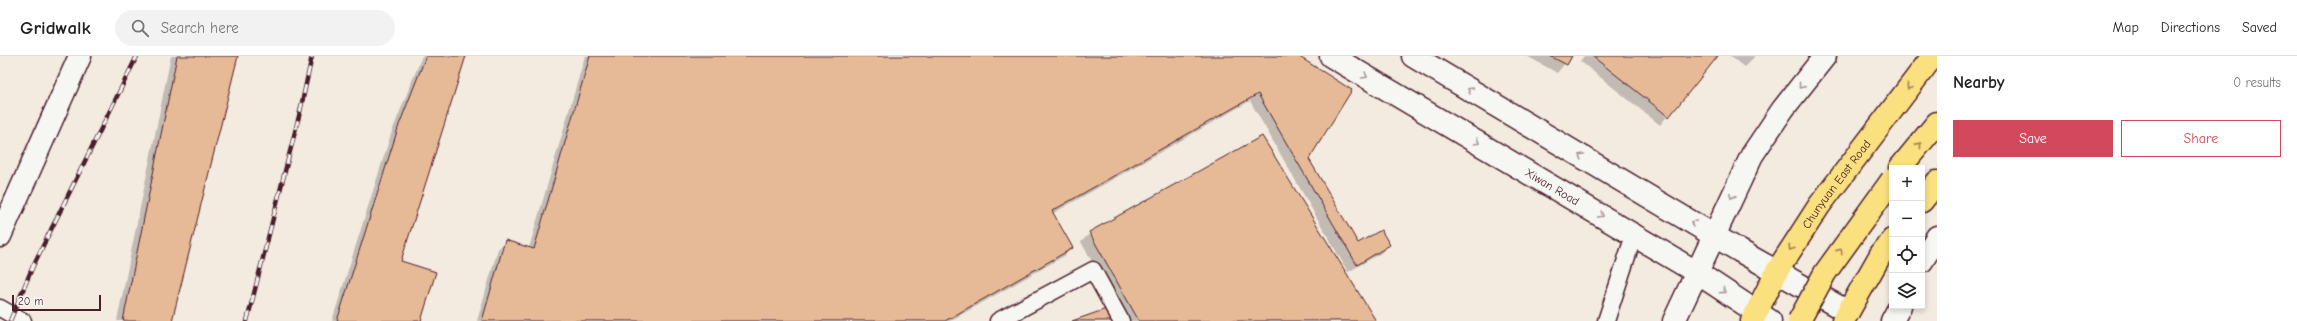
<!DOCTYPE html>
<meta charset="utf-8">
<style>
:root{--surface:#fff;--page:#f2f2f2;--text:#222;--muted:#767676;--line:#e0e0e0;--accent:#d1495b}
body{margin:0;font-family:"Comic Neue",sans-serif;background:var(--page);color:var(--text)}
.controls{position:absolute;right:12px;bottom:12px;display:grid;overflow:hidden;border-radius:0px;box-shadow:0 2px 6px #0003}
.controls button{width:36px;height:36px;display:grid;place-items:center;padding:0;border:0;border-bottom:1px solid var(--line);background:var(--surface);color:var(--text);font:20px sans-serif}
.scale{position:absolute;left:12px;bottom:10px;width:89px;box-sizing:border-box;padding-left:4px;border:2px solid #4a1f2b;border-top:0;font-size:11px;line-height:14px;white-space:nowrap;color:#4a1f2b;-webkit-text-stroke:3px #f6f6f2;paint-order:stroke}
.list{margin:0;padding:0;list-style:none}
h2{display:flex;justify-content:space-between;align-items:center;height:52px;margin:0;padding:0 16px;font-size:17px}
h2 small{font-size:13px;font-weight:400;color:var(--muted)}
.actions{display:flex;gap:8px;padding:12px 16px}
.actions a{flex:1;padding:9px 0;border:1px solid var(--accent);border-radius:0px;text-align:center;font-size:14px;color:var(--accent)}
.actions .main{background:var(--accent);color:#fff}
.icon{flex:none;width:22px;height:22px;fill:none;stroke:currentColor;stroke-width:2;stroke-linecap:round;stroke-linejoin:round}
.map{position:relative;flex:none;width:1937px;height:265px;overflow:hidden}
header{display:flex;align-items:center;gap:24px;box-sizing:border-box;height:56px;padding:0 20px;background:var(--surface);border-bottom:1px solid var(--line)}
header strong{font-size:19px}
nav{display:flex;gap:22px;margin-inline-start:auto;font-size:14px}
.search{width:280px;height:36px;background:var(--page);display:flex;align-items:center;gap:10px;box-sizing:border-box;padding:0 14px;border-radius:22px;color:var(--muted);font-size:15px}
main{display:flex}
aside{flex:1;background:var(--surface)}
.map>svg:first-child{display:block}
.shadow{fill:#0003}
.building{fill:#e7ba97;stroke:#4a1f2b}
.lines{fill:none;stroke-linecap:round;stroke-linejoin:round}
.lane-casing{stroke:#4a1f2b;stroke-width:19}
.street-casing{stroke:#4a1f2b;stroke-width:25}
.secondary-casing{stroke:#4a1f2b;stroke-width:25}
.primary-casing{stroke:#4a1f2b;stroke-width:25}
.highway-casing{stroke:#4a1f2b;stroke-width:25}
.lane{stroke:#f6f6f2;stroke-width:16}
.street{stroke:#f6f6f2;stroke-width:22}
.secondary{stroke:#f6f6f2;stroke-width:22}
.primary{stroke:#fbe080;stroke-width:22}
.highway{stroke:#fbe080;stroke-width:22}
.rail-casing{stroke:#4a1f2b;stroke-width:4.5}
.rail{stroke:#f6f6f2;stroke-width:3;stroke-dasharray:9;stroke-linecap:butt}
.highway-bridge-casing{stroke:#4a1f2b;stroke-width:25;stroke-linecap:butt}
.highway-bridge{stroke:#fbe080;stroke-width:22}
.oneway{stroke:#a99598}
.oneway2{stroke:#a28056}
.labels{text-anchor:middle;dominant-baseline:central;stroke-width:4;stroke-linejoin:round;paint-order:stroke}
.street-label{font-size:12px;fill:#4a1f2b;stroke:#f6f6f2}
</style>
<header>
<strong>Gridwalk</strong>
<div class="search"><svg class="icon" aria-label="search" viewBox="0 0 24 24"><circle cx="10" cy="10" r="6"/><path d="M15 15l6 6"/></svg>Search here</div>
<nav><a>Map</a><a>Directions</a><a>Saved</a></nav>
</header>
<main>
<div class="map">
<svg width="1937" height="265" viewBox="0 0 1937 265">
<rect width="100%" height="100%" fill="#f3eae0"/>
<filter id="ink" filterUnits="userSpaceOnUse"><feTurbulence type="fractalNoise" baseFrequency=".025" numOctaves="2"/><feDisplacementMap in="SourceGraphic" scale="8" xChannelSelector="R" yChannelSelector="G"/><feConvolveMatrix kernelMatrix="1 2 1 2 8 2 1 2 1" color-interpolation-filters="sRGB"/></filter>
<g filter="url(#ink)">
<path class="shadow" d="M171,0H237L171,265H117Z
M422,0H465L400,206L420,265H332L391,78Z
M585,0H1296L1308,102L1358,189H1389L1381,197L1348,216L1250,45L1052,158L1072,192L1064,200L950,265H477L498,193L506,185L529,192Z
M1527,0H1571L1557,17Z
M1584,0H1717L1660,69L1580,5Z
M1730,0H1755L1744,11Z
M1261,81L1375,265H1126L1081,186L1090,177Z"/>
<path class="building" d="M177,0H238L172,265H123Z
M426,0H466L401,205L436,216L421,265H337L399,69Z
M590,0H1298L1352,34L1309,103L1358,187L1381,174L1390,189L1357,209L1258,38L1052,155L1073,192L945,265H482L505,184L534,193Z
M1550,0H1572L1567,9Z
M1592,0H1718L1669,61Z
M1262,80L1376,265H1139L1089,176Z
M1109,252L1114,265H1072Z"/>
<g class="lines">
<defs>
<path id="lane" d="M0,252L23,265
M998,265L1093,214L1121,265
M1606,265L1634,179"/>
<path id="street" d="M0,180L80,0"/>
<g id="secondary">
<path id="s1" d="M1331,0L1696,216L1770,265"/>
<path d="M1413,0L1740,195L1848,256"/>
<path d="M1922,205L1937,181"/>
<path d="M1674,265L1752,99L1783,53L1825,0"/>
<path d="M1892,265L1900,250"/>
</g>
<g id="primary">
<path d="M1922,145L1937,126"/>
<path id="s2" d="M1752,265L1777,215L1819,150L1933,0"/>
<path d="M1843,265L1881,198L1892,184"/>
</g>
<path id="highway" d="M1900,112L1937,67"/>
</defs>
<use href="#lane" class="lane-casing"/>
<use href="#street" class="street-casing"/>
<use href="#secondary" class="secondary-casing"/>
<use href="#primary" class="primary-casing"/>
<use href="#highway" class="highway-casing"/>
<use href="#lane" class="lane"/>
<use href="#street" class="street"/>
<use href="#secondary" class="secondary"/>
<use href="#primary" class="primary"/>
<use href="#highway" class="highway"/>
<defs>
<path id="rail" d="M10,265L33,210L137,0
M247,265L300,56L312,0"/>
</defs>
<use href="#rail" class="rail-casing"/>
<use href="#rail" class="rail"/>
<defs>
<path id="highway-bridge" d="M1799,265L1825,217L1892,124"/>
</defs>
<use href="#highway-bridge" class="highway-bridge-casing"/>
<use href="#highway-bridge" class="highway-bridge"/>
</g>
<defs><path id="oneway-chevron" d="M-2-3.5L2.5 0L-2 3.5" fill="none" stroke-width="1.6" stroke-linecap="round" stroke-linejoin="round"/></defs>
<g class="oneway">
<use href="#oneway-chevron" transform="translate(1365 20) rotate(31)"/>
<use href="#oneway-chevron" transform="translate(1801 30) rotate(129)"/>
<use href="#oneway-chevron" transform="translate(1470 34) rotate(-149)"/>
<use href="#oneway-chevron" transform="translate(1477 86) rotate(31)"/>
<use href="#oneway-chevron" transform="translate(1581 100) rotate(-149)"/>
<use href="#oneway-chevron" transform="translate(1732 140) rotate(116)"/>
<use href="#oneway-chevron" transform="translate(1601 159) rotate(31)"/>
<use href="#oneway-chevron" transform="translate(1693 167) rotate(-149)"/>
<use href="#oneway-chevron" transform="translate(1723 235) rotate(34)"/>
</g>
<g class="oneway2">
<use href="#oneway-chevron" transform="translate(1909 31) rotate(127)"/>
<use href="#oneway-chevron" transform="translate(1919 89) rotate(-51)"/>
<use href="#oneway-chevron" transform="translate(1791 192) rotate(123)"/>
<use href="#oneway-chevron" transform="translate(1840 195) rotate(-55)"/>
</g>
</g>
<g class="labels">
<g class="street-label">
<text stroke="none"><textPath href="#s2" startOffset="161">Chunyuan East Road</textPath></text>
<text stroke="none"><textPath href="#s1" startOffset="257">Xiwan Road</textPath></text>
</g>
</g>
</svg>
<div class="controls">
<button>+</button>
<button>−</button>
<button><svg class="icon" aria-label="locate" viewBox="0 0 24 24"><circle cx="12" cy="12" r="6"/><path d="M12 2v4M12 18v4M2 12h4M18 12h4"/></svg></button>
<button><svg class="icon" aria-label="layers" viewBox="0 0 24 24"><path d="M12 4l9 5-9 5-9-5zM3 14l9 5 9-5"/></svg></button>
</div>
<div class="scale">20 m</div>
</div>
<aside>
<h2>Nearby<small>0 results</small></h2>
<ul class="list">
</ul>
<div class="actions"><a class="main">Save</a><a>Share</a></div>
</aside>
</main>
